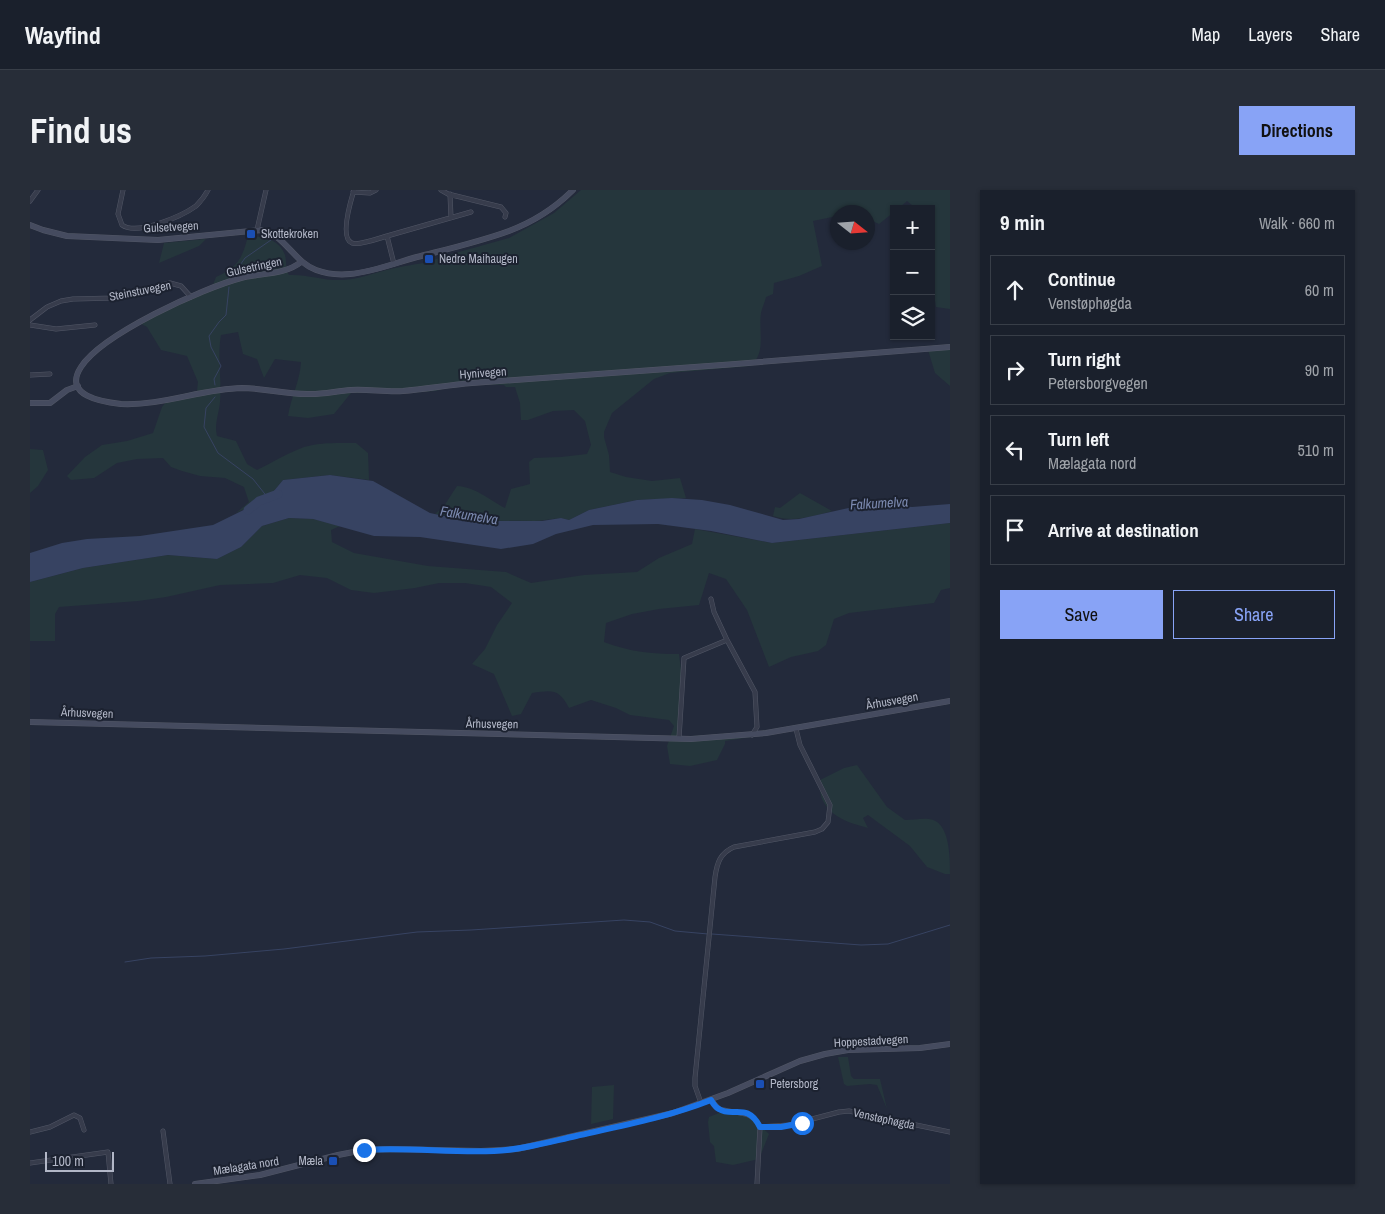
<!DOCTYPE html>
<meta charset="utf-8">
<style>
:root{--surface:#1a202c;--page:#272d38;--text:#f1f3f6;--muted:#9fa3a9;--line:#383e48;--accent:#88a3f6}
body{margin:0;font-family:"Archivo Narrow",sans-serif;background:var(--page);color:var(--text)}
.controls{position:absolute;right:15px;top:15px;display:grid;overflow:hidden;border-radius:0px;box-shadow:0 1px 4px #0004}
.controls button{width:45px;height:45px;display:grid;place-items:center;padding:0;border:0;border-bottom:1px solid var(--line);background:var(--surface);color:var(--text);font:25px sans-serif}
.compass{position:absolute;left:800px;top:15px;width:45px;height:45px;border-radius:50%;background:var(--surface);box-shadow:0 1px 4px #0004;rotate:107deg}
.scale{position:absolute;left:15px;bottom:12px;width:69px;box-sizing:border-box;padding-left:5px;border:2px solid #b2b7c7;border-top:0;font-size:14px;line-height:18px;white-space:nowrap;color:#b2b7c7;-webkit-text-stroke:4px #1c2230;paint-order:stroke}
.stop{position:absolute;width:15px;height:15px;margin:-11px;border:4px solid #1a73e8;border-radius:50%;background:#fff}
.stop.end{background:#1a73e8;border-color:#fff;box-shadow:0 1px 5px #0008}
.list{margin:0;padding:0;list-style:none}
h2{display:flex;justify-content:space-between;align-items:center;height:65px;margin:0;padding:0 20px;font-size:21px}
h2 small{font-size:16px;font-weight:400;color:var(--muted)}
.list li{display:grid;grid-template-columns:32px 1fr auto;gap:15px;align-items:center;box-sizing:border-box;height:70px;margin:0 10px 10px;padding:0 10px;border:1px solid var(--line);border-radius:0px}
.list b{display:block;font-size:19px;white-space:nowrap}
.list p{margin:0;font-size:16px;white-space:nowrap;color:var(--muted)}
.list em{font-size:16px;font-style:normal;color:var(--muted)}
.actions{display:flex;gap:10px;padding:15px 20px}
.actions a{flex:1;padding:11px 0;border:1px solid var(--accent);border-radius:0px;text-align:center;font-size:18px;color:var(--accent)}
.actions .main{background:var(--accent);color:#111}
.icon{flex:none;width:28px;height:28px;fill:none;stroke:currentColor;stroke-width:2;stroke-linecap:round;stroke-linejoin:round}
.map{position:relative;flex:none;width:920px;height:994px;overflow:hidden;border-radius:0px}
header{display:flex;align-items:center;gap:30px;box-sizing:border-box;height:70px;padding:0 25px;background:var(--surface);border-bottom:1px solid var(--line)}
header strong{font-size:24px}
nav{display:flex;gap:28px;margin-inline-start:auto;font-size:18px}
.intro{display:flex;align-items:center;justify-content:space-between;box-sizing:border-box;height:120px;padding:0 30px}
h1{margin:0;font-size:35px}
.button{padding:12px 22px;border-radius:0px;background:var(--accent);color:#111;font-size:18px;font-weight:700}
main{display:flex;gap:30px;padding:0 30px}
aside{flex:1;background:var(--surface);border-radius:0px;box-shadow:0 1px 4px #0004}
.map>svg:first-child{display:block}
.green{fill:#25363c}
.water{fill:#374362}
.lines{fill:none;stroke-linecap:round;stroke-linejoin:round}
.stream{stroke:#374362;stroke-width:1}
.river{stroke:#374362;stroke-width:9}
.street-casing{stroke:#525766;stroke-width:5}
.secondary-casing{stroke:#525766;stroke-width:6}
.street{stroke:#373c4c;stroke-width:4}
.secondary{stroke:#454b5f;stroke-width:5}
.route{stroke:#1a73e8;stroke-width:6}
.transit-dot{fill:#1a4fb4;stroke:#1c2230;stroke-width:2}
.labels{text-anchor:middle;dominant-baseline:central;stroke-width:4;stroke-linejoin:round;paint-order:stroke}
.street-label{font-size:12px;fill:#b2b7c7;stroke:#1c2230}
.poi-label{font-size:12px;fill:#b2b7c7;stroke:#1c2230;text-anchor:start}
.water-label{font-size:14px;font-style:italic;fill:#7b89af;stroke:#1c2230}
</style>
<header>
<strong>Wayfind</strong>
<nav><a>Map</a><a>Layers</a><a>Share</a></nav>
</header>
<div class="intro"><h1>Find us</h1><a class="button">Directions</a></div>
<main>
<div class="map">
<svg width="920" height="994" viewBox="0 0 920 994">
<rect width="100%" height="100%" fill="#232a3b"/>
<path class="green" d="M551,0H920V119L906,117L901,88V19H883V16L877,11L868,19H864V22L849,34L838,29V22H808L807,26L783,31L792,76L769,86L744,93L743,104L736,107C735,112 732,118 731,123C728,140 737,164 720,176L640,183L624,189L582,223L574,242V247L579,265L580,282L596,287L622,291L650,288L656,308L607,310L559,320L539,330C527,326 516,331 504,331C471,331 438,331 405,324L414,316L427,296C446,297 459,310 475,318L481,299L500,294L499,272L504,268L531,267L557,264L561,255L555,231L544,220L523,221L498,230H491L490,213L485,197H476L474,195L447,194L422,196L406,201L374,203H321L304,224L278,228L258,226C261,207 270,191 271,172L245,169L234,188L227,169L213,164L208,142L191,145C187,168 192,189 190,212C189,224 184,234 187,246L206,251L217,274L227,280C243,272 258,263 274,257C290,252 309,253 326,253L338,263L339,290L300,285L253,290L238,308L206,323L219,312L214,297L195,288L170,286L152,281L141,277L133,268L107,269L87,273L64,288L41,290L37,286L55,267L72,255L97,251L123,243L132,217L140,207L167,201L168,192L157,166L131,160L117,137L106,131L182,97L186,87C208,77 212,69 218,46C234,46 249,49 255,65C257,72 255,79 259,85C277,84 294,91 313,90C333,89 350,80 370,77C384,74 397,74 411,67L479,48L524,23Z
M176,49L169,56L129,73L134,53Z
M920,156V196L905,183L898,160Z
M0,259L13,260L18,280L8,296L0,303Z
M770,303L802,321H803C783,326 763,333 743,326L745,317L750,318Z
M259,328L283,329L310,336L301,340L302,352L324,363L398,376L476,382L501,393L554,385L607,382L629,368L662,354L665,339L742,353L920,333V398L911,400L904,413L819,423L804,429L796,455L788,461L761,467L739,477L717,420L696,389L679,383L669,415L629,419L602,424L576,433L574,452C601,462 620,464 649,464L652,487L648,547L778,538L695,551V554L687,570L660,576L640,574L637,556L644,536L639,530L600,525L586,518L561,510L539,518C529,499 523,500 502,503L491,524L482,526L464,484L442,474L455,459L467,435L482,413L461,397L435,393H409L385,398L344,403L321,400L297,388L270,385L243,393L190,395L136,407L108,411L29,417L25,424V451H0V392L53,378L138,365L187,369L211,357L232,336Z
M827,575L857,617L875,630C883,630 892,628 899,629C920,631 920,667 920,684H915L897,677L880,656L838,625L833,628L838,638C820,633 801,628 792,609C790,604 790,596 790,590L814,578Z
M808,867H818L821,886L824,889H850L857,919L847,895L840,894L817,896L814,894Z
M584,895L583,929L561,934L562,897Z
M689,923C716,924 720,925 739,944L729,969L703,975L686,972L684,956L680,952L678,932L679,927Z"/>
<path class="water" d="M300,285L343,291L400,323L419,327L450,331H512L531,328L539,330L559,320L607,310L642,308L672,310L700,315L753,330L769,329L841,313L882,317L920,314V333L742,353L681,341L628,334L563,335L526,344L503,354L471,359L390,347L344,346L283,329L259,328L232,336L211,357L187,369L138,365L53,378L0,392V363L32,353L57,349L110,346L183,335L238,308L253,290Z"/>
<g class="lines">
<path class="stream" d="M206,81L215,68L241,50
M185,195L184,189L191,176L181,157L179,146L189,132L196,125L199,97
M185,207L176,218L174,237L188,263L223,289L238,308
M682,744L831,755L858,754L920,735
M95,772L121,768L175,766L254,759L387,742L441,740L594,730L620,732L645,741L678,744"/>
<path class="river" d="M218,320L229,311L248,304"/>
<defs>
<path id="street" d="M93,0L88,24L92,35C107,46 152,26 166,16C171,11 175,6 178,0
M324,0C321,10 309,48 322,53C328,56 350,48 357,46
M411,0L418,4L471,17L476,23L475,27
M323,2L340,3L346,0
M420,4L421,28
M0,11L8,0
M227,40L236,0
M364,74L357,46L441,22
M0,130L17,117L31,111L43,109L85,108L140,93L151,96L161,107
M0,135L26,139L65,135
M0,185L20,184
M681,409L684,422L697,450
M649,548L654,468L697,450L725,502L727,537L722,545
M681,910L689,919C705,924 721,919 730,937L727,994
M671,913L665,896V888L685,687C687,673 690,663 704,657L785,642L792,639L798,632L800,615L770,555L766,539
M730,937L759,935L809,922L819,921L920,942
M133,941L140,994
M0,942L20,937L44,925L50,928L54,940
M0,973L78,962L81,994"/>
<path id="secondary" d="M0,35L13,40L37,46L128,50L232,40C255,45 264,72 286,80C297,84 309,85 320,84C343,82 365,73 387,67C418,59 449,52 479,41C503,32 525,18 543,0
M271,72C255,85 231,83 211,88C173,98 72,144 51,177C32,206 73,212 91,214C132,216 171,199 212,198C235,198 257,205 281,204C294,204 307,201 321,200C338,199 355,202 373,201C396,199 419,195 442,193C601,182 761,170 920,157
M0,213H20L37,200L48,196
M0,532L661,549L736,543L920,511
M165,994L230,985L308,965L334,960L361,959L451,961L487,959L643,923L698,903L770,871L795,864L818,860L890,858L920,854"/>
</defs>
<use href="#street" class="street-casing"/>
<use href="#secondary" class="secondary-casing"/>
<use href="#street" class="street"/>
<use href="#secondary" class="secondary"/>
</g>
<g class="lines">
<path class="route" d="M334,960C378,957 421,963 464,961C491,960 519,952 546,946C591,936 638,927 681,910C683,913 685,917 689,919C703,928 717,912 730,937H751L772,933"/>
</g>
<g class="transit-dot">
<rect x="216" y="39" width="10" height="10" rx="2.5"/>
<rect x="394" y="64" width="10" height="10" rx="2.5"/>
<rect x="725" y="889" width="10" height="10" rx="2.5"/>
<rect x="298" y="966" width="10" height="10" rx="2.5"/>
</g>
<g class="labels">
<g class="street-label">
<text transform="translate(141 37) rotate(-3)">Gulsetvegen</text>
<text transform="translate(224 77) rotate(-12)">Gulsetringen</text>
<text transform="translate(110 101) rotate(-11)">Steinstuvegen</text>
<text transform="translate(453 183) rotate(-4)">Hynivegen</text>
<text transform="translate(862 511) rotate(-10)">Århusvegen</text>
<text transform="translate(57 523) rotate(2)">Århusvegen</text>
<text transform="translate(462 534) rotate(1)">Århusvegen</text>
<text transform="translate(841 851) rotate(-3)">Hoppestadvegen</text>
<text transform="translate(854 929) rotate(12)">Venstøphøgda</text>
<text transform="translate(216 976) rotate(-9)">Mælagata nord</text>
</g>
<g class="poi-label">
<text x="231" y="44">Skottekroken</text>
<text x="409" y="69">Nedre Maihaugen</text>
<text x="740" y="894">Petersborg</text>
<text x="293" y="971" text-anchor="end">Mæla</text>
</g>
<g class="water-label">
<text transform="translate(849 313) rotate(-3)">Falkumelva</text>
<text transform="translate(439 325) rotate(9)">Falkumelva</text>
</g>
</g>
</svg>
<div class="controls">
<button>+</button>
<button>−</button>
<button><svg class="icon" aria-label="layers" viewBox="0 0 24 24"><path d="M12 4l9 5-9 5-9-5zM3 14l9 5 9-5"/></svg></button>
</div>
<svg class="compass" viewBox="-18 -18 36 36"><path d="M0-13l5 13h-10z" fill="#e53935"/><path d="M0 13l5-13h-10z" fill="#9fa3a9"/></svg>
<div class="scale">100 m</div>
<div class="stop" style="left:772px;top:933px"></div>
<div class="stop end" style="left:334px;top:960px"></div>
</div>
<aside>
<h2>9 min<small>Walk · 660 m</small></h2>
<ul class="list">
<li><svg class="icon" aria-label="ahead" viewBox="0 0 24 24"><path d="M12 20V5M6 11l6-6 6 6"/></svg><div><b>Continue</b><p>Venstøphøgda</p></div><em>60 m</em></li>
<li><svg class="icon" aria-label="right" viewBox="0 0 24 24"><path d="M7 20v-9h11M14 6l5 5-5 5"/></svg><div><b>Turn right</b><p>Petersborgvegen</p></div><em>90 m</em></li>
<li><svg class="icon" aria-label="left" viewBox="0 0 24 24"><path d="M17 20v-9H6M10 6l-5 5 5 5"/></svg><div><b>Turn left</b><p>Mælagata nord</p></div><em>510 m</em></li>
<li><svg class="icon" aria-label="arrive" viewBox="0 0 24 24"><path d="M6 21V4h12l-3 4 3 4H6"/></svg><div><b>Arrive at destination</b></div></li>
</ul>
<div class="actions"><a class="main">Save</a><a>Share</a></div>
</aside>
</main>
